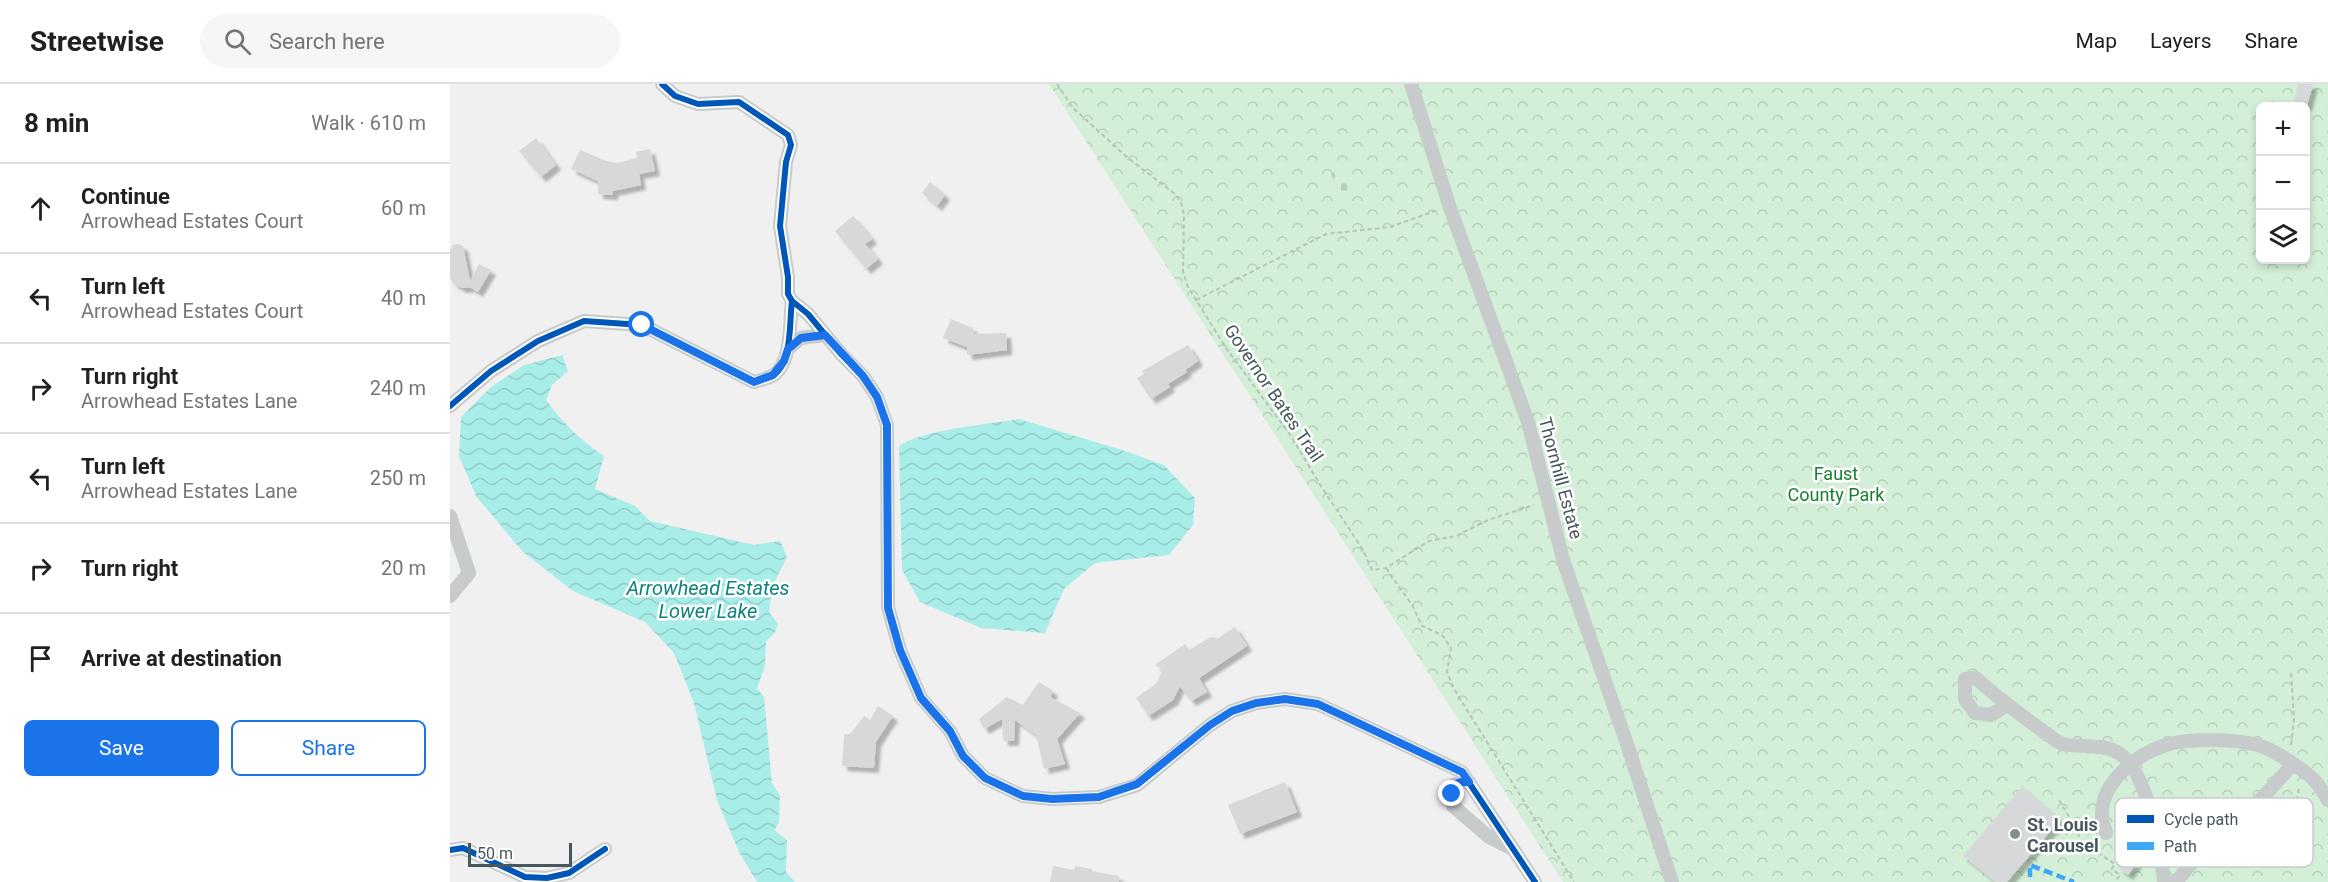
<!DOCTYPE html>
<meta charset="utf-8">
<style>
:root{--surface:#fff;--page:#f6f6f6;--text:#202124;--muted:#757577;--line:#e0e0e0;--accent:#1a73e8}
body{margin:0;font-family:Roboto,sans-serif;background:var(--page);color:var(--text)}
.controls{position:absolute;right:18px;top:18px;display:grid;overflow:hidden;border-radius:9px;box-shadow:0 3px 9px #0003}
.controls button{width:54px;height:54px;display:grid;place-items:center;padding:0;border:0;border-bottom:2px solid var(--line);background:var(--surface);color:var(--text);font:30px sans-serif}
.scale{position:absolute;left:18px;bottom:15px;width:104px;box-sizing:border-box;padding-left:6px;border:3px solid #47585c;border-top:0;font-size:16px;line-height:21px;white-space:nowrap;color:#47585c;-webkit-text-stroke:4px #fff;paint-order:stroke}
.stop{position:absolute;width:18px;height:18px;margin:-14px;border:4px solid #1a73e8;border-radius:50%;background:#fff}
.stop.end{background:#1a73e8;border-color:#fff;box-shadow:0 2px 6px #0008}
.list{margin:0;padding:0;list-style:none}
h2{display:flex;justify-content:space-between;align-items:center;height:78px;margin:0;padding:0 24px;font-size:26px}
h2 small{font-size:20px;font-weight:400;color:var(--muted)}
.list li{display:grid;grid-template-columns:39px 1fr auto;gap:18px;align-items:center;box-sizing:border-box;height:90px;padding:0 24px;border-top:2px solid var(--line)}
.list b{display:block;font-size:22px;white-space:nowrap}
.list p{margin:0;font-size:20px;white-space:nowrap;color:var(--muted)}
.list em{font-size:20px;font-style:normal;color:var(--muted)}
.actions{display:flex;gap:12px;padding:18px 24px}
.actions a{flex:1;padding:14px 0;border:2px solid var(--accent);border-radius:9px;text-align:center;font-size:21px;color:var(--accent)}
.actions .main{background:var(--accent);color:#fff}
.icon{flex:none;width:33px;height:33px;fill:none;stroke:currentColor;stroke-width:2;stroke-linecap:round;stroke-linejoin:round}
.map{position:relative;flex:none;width:1878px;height:798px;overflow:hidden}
header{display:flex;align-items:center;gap:36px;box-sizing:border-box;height:84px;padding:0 30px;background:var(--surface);border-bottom:2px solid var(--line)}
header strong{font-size:28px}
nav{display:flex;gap:33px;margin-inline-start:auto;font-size:21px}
.search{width:420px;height:54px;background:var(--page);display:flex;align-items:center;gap:15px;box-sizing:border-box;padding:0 21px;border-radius:33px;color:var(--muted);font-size:22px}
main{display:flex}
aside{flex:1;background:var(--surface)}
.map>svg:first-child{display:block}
.forest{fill:url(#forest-crowns);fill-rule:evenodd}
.cemetery{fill:url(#cemetery-stones)}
.water{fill:url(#water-waves)}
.building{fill:#d7d8d9;filter:url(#shadow)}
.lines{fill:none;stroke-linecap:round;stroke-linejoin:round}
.path{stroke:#b6c4bc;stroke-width:2;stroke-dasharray:4.5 3;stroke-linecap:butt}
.minor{stroke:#c7cbcc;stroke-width:14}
.quiet{stroke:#3fa9f5;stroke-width:4.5;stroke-dasharray:9 4.5;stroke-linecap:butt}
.cycleway-casing{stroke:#fff;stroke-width:10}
.cycleway{stroke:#0057b8;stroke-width:6}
.route{stroke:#1a73e8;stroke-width:8}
.poi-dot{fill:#828d90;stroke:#fff;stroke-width:2}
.labels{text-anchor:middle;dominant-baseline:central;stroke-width:5;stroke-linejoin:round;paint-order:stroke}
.street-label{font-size:18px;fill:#47585c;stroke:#fff}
.park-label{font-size:18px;fill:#177e2f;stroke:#fff}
.poi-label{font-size:18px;font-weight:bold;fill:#47585c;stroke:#fff;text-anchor:start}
.water-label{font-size:20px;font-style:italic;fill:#0d847d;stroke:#fff}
.key{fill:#fff;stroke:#c8cdce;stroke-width:1.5}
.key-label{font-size:16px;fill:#47585c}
</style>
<header>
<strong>Streetwise</strong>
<div class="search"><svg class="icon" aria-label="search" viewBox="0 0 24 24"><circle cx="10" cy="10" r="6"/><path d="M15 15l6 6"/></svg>Search here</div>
<nav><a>Map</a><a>Layers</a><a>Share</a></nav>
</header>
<main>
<aside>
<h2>8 min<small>Walk · 610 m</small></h2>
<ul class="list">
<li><svg class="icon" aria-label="ahead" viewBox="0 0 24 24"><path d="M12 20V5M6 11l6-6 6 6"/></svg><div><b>Continue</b><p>Arrowhead Estates Court</p></div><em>60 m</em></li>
<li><svg class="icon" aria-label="left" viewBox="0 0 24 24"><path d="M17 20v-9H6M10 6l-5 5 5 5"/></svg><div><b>Turn left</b><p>Arrowhead Estates Court</p></div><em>40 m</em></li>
<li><svg class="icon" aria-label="right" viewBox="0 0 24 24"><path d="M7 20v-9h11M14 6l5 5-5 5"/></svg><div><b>Turn right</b><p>Arrowhead Estates Lane</p></div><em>240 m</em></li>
<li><svg class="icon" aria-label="left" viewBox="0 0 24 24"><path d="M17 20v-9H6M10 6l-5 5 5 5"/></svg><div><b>Turn left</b><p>Arrowhead Estates Lane</p></div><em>250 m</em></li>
<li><svg class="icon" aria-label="right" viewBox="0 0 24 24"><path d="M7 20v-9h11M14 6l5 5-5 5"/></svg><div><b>Turn right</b></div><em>20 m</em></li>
<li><svg class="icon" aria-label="arrive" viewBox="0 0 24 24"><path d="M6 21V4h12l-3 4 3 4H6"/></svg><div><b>Arrive at destination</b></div></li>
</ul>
<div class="actions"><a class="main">Save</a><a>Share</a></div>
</aside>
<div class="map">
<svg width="1878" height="798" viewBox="0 0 1878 798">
<defs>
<pattern id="forest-crowns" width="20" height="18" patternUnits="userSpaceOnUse" patternTransform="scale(1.5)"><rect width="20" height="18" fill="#d4efd7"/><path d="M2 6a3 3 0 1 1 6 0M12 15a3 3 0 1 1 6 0" fill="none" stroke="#b7cfbb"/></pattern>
<pattern id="cemetery-stones" width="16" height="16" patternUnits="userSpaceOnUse" patternTransform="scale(1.5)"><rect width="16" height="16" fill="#d4efd7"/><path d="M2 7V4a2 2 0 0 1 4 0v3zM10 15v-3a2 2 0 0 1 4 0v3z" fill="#b7cfbb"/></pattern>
<pattern id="water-waves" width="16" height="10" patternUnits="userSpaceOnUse" patternTransform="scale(1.5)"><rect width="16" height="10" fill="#a9ede9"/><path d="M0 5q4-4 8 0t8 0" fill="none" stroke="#93cdca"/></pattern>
<filter id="shadow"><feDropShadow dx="5" dy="5" stdDeviation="1.5" flood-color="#0004"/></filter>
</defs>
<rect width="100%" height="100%" fill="#f0f0f0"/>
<path class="forest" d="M599,0H1878V798H1113ZM1810,22H1856V176H1810Z"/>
<path class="cemetery" d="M891,85L905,110L894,116L881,90Z"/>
<path class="water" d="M112,271L118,287L102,301L96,316C113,339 130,356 154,372L145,405L185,422L200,437L304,461L330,457L337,473L322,503L319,528L328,540L325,548L316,558L315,582L307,604L314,613L322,699L330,712L329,739L324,746L337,756L336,788L345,798H307L289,768L267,716L244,619L224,569L195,538L123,507L73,468L26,412L9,372L11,333L41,303L74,281Z
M569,335L672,366L714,381L745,414L743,441L719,471L645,479L614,505L595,549L531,544L470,518L452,486L449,362C470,346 540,340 569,335Z"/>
<path class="building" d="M1848,0H1863L1857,22H1843Z
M86,54L106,81L91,93L69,67Z
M200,65L205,87L189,90L191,101L163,107V111L148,110V97L121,85L130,66L156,77L167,79L187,74L186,68Z
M480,98L495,111L487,122L472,109Z
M403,132L422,155L415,160L428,175L416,185L385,147Z
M8,160L13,162L20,197L29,180L41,186L28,208L20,203L12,204L3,199L0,194V166L3,161Z
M501,235L523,244L524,250L556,249L557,266L517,271V263L493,254Z
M738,261L748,277L735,286L737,288L718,300L720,303L701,315L687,294L694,290L692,287Z
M785,543L797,562L749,594L757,608L741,617L730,602L723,616L698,632L686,614L706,600L713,586L705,581L735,560L739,566L761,553L768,554Z
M589,598L603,607L600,613L630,629L607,655L615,680L594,685L586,651L565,636L564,657H553L552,635L534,645L529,635L557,613L573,621Z
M428,622L443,632L426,658L424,684L392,682L394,650H400L414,632L420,636Z
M835,698L847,728L790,750L778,721Z
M1572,702L1610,736L1557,798H1545L1513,772Z
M1677,756L1694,769L1678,791L1668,784L1671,780L1664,775Z
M603,782L624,786L625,782L642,785V787L669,792L668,798H600Z"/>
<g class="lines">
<path class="path" d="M607,0L623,24L678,74L725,110L731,118L734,131L733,188L738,203L776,264L841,352L869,399L913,466L922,486L936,484L979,457L1006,452L1038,436L1084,421
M746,216L876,150L940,143L985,127
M936,484L962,521L972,542L992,551L1001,564L997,588L1004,605L1124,798
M1841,661L1844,634L1841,587
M1609,716L1626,744L1631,758L1665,780L1662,785L1670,791L1665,798
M1846,724L1849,702
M1666,756L1671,759"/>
<path class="minor" d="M212,0L225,12L248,20L289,18L338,51L341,61L336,78L330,142L338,193V210L342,217L358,230L392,271L413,292L427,313L437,341L438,523L450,566L471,614L500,647L513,672L535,694L573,712L602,715L649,713L687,701L760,641L782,627L806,619L835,615L868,620L1012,688L1085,798
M961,0L1000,124L1078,338L1114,479L1177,660L1222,798
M338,265L351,254L374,251
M0,322L41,287L88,257L134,237L192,241L304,298C309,296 317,295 322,292C343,280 339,238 342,217
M0,432L19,489L0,512
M1557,621L1541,631L1525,629L1515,615V595L1526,594C1547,614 1570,630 1594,648C1600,651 1607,659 1613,660C1631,664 1650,659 1667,668C1697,684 1711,766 1714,798
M1019,698H1011L1004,701L1003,722L1039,753L1061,764
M1656,749C1655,744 1652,737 1652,731C1651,698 1687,670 1716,661C1740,654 1792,654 1816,664C1828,669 1856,687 1865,697C1870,702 1874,710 1878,716
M0,766L13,764L75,793L97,794L119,789L155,765
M1726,798L1740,781L1816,710L1842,681"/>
<path class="quiet" d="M1580,793V781L1624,798"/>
<defs>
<path id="cycleway" d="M212,0L225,12L248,20L289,18L338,51L341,61L336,78L330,142L338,193V210L342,217L358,230L392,271L413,292L427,313L437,341L438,523L450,566L471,614L500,647L513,672L535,694L573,712L602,715L649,713L687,701L760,641L782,627L806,619L835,615L868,620L1012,688L1085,798
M0,322L41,287L88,257L134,237L192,241L304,298C309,296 317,295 322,292C343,280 339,238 342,217
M0,766L13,764L75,793L97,794L119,789L155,765"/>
</defs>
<use href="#cycleway" class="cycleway-casing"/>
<use href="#cycleway" class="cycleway"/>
</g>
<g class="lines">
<path class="route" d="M192,241L304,298L323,291L334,277L338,265L351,254L375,251L413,292L427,313L437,341L438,524L450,566L471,614L500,647L513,672L535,694L573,712L602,715L649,713L687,700L760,641L782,627L806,619L835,615L868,620L1012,688L1019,698H1011L1004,701L1002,710"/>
</g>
<circle class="poi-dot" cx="1565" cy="750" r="6"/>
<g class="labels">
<g class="street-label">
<text transform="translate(824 309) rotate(56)">Governor Bates Trail</text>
<text transform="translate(1111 394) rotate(75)">Thornhill Estate</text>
</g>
<g class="park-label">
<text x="1386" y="389">Faust<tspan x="1386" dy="21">County Park</tspan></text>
</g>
<g class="poi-label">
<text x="1577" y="740">St. Louis<tspan x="1577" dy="21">Carousel</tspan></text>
</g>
<g class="water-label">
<text x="258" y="504">Arrowhead Estates<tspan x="258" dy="23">Lower Lake</tspan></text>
</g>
</g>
<rect x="1665" y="714" width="198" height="69" rx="9" class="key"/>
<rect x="1677" y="731" width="27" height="8" fill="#0057b8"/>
<rect x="1677" y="758" width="27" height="8" fill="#3fa9f5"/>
<g class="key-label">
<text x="1714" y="741">Cycle path</text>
<text x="1714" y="768">Path</text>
</g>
</svg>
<div class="controls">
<button>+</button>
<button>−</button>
<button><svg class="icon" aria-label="layers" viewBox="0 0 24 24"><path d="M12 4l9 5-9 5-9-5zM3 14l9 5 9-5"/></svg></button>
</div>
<div class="scale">50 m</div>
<div class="stop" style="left:192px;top:241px"></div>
<div class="stop end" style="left:1002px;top:710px"></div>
</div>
</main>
